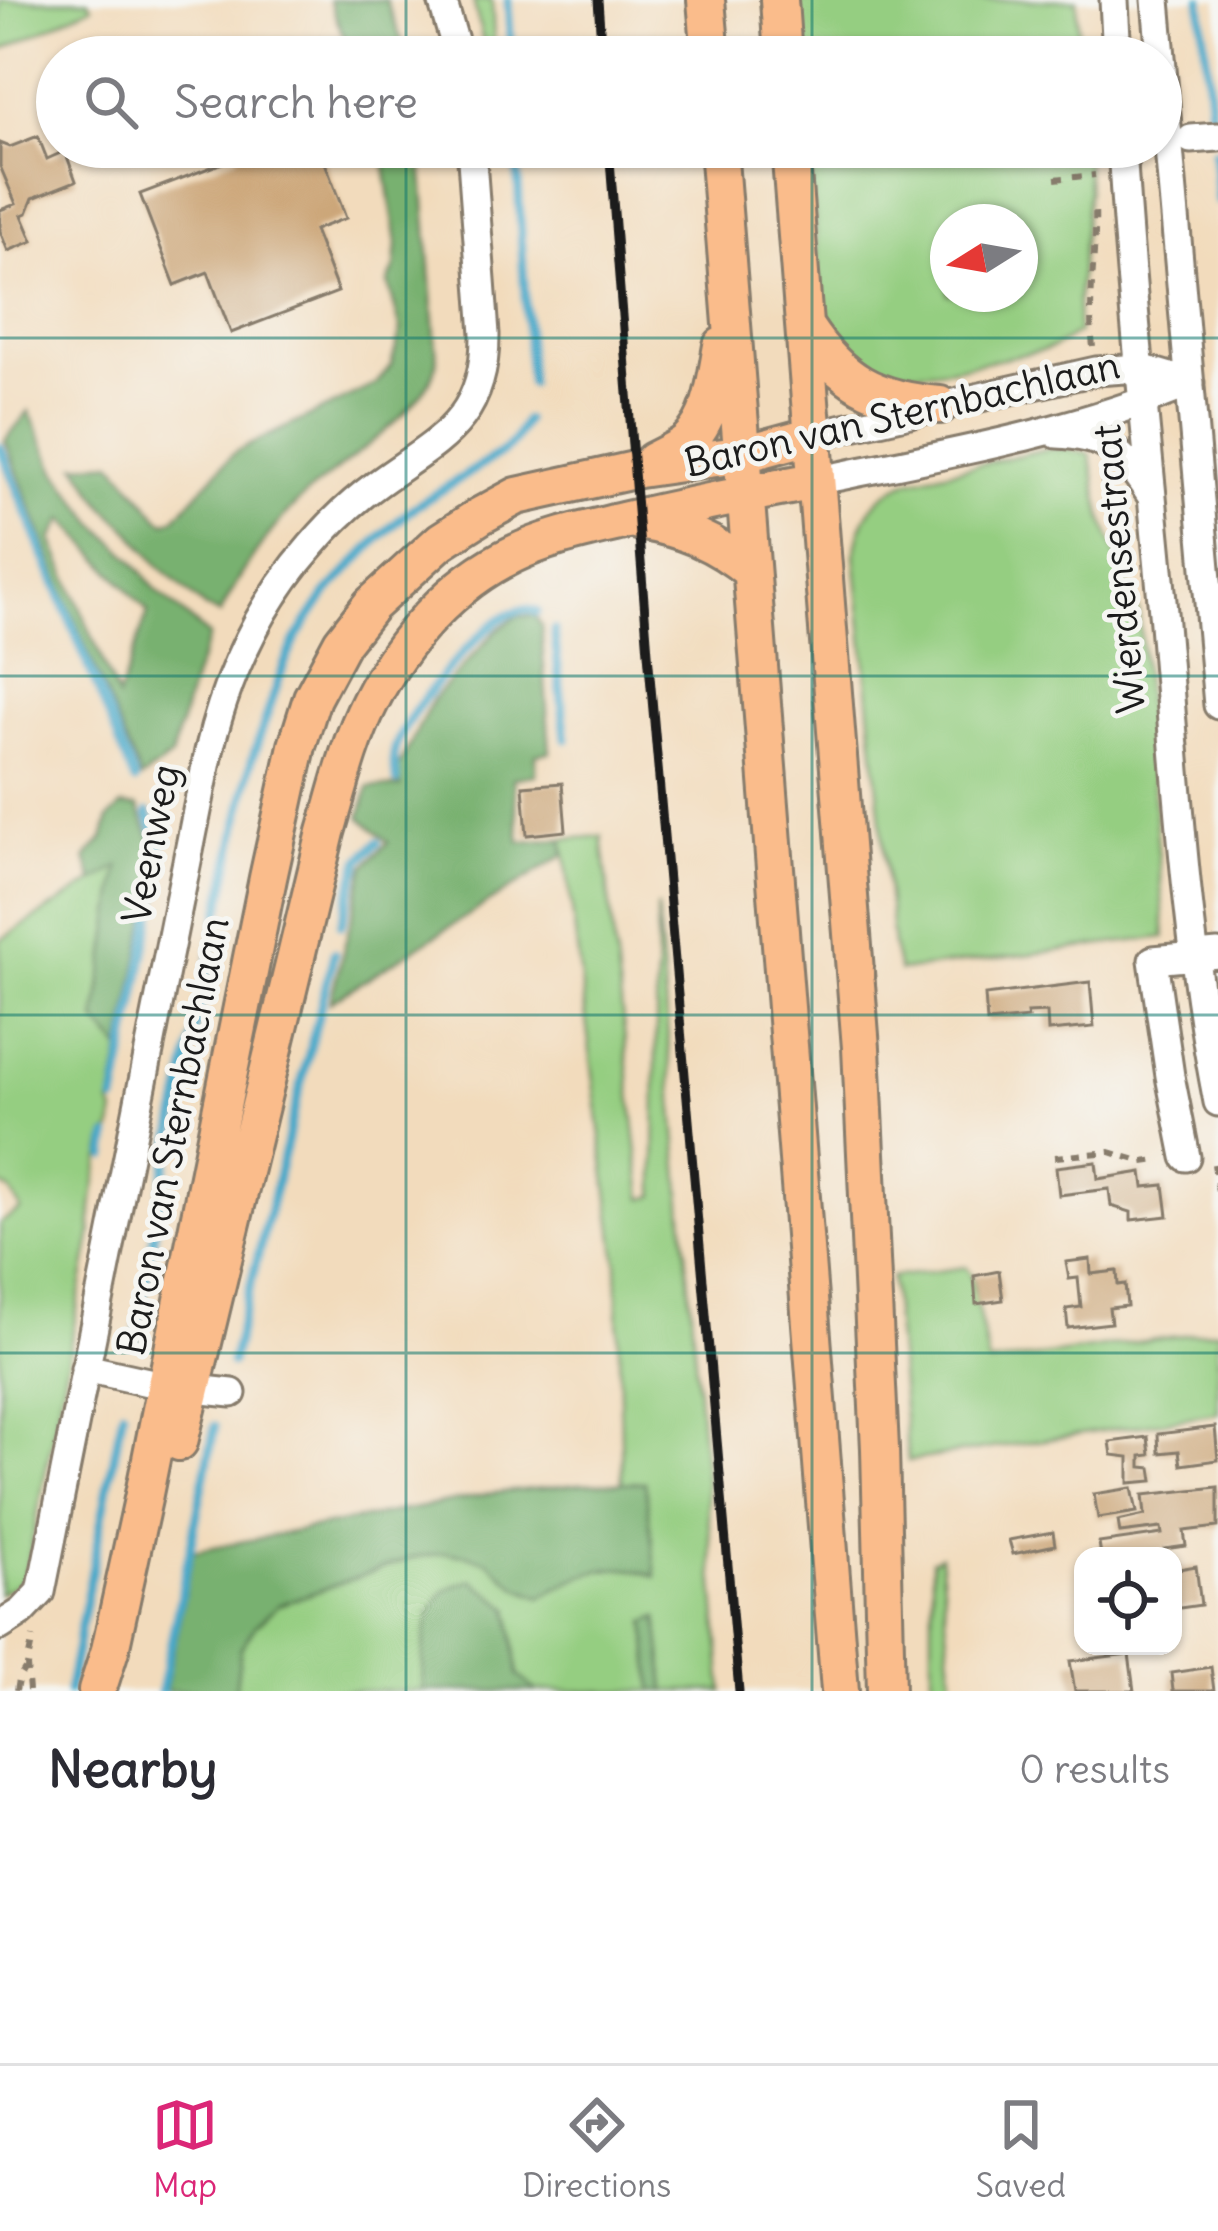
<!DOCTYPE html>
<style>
:root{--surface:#fff;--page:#f7f7f7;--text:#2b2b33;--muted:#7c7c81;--line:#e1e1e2;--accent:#db2777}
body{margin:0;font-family:Delius,sans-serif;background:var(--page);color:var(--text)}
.controls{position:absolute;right:36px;bottom:36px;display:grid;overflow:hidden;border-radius:24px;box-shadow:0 3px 9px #0004}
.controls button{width:108px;height:108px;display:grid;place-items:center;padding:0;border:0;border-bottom:3px solid var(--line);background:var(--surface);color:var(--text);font:60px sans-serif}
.compass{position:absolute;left:930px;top:204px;width:108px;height:108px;border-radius:50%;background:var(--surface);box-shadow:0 3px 9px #0004;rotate:259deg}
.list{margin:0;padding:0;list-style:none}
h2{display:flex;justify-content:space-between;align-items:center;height:156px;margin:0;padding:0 48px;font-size:51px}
h2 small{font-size:39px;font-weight:400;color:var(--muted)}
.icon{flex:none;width:66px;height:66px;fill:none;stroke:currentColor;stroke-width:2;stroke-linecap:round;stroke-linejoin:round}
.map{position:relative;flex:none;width:1218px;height:1691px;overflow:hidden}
.search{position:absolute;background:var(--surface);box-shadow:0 3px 9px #0004;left:36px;right:36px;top:36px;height:132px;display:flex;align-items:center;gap:30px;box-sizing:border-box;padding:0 42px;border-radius:66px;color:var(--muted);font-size:45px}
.sheet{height:372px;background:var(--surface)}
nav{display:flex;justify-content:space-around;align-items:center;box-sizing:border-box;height:168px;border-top:3px solid var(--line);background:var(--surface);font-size:33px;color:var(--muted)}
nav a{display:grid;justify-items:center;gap:6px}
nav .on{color:var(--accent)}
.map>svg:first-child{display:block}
.green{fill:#95ce81;stroke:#58754e;stroke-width:3;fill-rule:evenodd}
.forest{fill:#78b16f;stroke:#4a6646;stroke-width:3;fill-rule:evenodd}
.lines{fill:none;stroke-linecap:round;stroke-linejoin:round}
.stream{stroke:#4aa9c9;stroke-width:9}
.building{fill:#cca678}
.minor-casing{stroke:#877c6c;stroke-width:33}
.major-casing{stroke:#877c6c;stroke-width:42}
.path{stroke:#877c6c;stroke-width:6;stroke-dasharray:9 9;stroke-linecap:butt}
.minor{stroke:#fff;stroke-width:27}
.major{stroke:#fabc8b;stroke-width:36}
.rail{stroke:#1c1c1c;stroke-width:9}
.grid{fill:none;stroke:#0f766e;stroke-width:3;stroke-opacity:0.55}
.labels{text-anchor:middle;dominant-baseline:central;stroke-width:10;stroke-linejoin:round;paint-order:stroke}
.street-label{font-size:39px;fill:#1c1c1c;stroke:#f6f6f2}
</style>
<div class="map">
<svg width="1218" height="1691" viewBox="0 0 1218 1691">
<rect width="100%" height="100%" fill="#f6f6f2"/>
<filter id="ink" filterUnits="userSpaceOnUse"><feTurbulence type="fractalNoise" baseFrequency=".00833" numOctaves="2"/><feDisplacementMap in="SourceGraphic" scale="24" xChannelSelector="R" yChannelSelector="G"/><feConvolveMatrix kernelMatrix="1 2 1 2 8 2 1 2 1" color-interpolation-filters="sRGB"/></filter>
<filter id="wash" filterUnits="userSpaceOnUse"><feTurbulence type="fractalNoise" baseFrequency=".004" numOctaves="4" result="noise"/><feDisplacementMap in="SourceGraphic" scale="48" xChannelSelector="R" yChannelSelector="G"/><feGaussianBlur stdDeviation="2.7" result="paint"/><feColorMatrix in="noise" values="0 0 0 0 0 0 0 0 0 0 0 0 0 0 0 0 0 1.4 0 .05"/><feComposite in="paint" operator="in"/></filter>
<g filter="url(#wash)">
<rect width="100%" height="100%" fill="#f2dbbc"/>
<path class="green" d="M0,0H88L92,6L0,51Z
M473,0H492L495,57H487Z
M797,0H1077L1079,57H802Z
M809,147H1085L1088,191L1077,306L1078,332C1070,337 1062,343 1054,347C1034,354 1010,356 989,361C915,377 848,387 821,297ZM948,222H1020V294H948Z
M1046,449H1064L1090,454L1102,517L1139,612L1165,937L899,971L893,945L855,555C860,518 874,495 910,480Z
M602,836L643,1199L655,1196L657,906L723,1691H666L658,1618L646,1623L653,1691H536L518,1675L510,1608L424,1644L423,1691H235L241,1648L255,1626L278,1605L415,1557L445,1553L467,1555L489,1562L517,1587L542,1597C580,1574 610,1558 655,1576L644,1482L622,1483L617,1262L563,839Z
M120,865L96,1021L121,1049L111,1104L115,1112L112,1131L106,1135C100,1166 89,1200 92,1232L28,1563L22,1581L0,1594V1223L21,1210L10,1191L0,1184V940Z
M966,1267L971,1274L989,1364L1218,1330V1413L908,1461L891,1277Z
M940,1555L953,1691H932V1560Z"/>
<path class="forest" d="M329,0H386L408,57H352Z
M382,147H421L437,362C428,413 332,467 294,506C263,538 240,574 220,614L205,608L156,563L131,532L103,505L77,465L113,462L160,519L166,522L175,518L235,452L376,384L391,365L401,330L388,283L395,267L397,243Z
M29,411L56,471L94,522L133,560L155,589L209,636L194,676L171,757L141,779L70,609L5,440ZM64,519L148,612L118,698L52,539Z
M517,616H536L541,626L550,752L536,754V775L513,778L520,842L563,839L564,855L330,1002L365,866L388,842L360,817L369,787H401L398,768L433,699L497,630Z
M122,806L138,807L155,848L157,867L121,1049L96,1021L119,867L93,882L86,858L103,839L109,818Z
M645,1482L656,1576C611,1559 580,1573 542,1597L517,1587L489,1562L468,1555L445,1553L415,1557L278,1605L255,1626L241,1648L235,1691H165L193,1551L495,1493L579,1484Z
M472,1580L510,1608L518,1675L536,1691H423C423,1660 420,1616 444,1592C452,1585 462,1583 472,1580Z
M658,1617L666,1691H653L646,1622Z"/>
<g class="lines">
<path class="stream" d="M508,0L511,57
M1201,0L1212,127
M516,147L530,383
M1214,152L1218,201
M0,447L135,781
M554,630L566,739
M397,781C396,772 392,762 394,753C400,718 478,629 509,614C520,609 526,608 537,612
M341,925L360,860L378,842
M115,1101L162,868L161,847L148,813
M106,1156L109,1137
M135,1343L164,1178L252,759L284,665L297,637L326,594L381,536L413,508L504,451L514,441L525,420
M231,1363L334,953
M68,1691L123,1411
M161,1691L215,1426"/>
</g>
<g id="blocks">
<path class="building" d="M38,136L47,159L65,151L76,181L33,198L27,213L22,215L33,241L8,251L0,231V210L16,204L0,166V143L10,147Z
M235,147H319L346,218L314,230L338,292L231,333L208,272L175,285L140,194L238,157Z
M562,783L566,831L527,835L523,786Z
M1090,982L1094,1027L1048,1031L1047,1012L1027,1013L1028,1018L987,1022L985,995Z
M1096,1162L1098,1179L1142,1172L1144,1187L1164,1185L1168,1216L1131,1220V1212L1111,1206L1109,1189L1059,1195L1056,1167Z
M1090,1259L1091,1274L1117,1271L1118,1285L1125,1284L1127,1306L1109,1308L1111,1323L1068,1328L1066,1309L1081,1307L1078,1278L1069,1279L1066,1262Z
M999,1271L1003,1300L976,1304L974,1276Z
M1215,1427L1218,1460L1181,1465L1179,1451L1159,1453L1158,1434Z
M1148,1437L1150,1455L1141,1456V1467L1151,1468L1153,1481L1129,1483V1457L1112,1455L1110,1442Z
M1218,1487V1527L1184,1531L1186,1546L1164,1549L1165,1556H1101L1099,1543L1162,1534L1161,1528L1120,1533L1118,1521L1145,1515L1143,1495Z
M1132,1488L1137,1512L1098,1518L1094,1494Z
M1053,1532L1055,1545L1013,1554L1009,1540Z
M1196,1566L1201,1605L1173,1609V1570Z
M1129,1654L1134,1691H1075L1070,1661Z
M1211,1667L1214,1691H1173L1171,1673Z"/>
</g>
</g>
<g filter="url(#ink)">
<use href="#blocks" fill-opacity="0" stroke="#877c6c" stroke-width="3"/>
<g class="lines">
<defs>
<path id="minor" d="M442,0L459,57
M1114,0L1117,57
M1156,0L1218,705
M1191,139L1218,137
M1122,147C1131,302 1149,457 1163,612C1177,776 1186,941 1218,1102
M1057,434C1109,436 1123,453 1150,494
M813,435L1096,371L1140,368L1190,383
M815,481C941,455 1070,434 1190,383
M1186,1157L1170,1076L1153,960L1218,954
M85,1368L166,1386L232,1393
M0,1626L22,1612L41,1592L209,751C227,675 259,605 311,546C327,527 345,509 364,494C427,444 486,430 485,334L471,147"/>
<path id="major" d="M706,0L711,57
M779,0L783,57
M718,147L840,1691
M790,147L861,1048L880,1449L886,1691
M805,327C840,381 875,400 940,405
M653,461C664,455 679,449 688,441C713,418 716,377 722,346
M638,521C682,528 717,543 751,571
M179,1442L326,832C339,788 349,743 370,702C400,642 452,583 514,554C549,537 590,529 627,520C690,505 752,493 815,481
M97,1691L110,1650L143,1499L268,878L297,746L312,698L342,642L371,605L441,541L480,516L517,496L639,469L744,454L813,435"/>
</defs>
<use href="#minor" class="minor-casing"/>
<use href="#major" class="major-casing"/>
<path class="path" d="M1055,179L1095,175
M1093,347C1087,299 1097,252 1095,205
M1103,479L1104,496L1130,570
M1055,1157L1110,1152L1143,1162L1159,1160
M1214,1164L1218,1192
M16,1691L18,1680L25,1669
M29,1691L27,1666L33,1637"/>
<use href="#minor" class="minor"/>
<use href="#major" class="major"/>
<path class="rail" d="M598,0L602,57
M609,147L648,653L739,1691"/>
</g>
</g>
<path class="grid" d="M406,0V57M812,0V57M406,147V1691M812,147V1691M0,338H1218M0,676H1218M0,1015H1218M0,1353H1218"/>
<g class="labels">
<g class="street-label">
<text transform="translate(902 414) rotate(-13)">Baron van Sternbachlaan</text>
<text transform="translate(1119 569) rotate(-95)">Wierdensestraat</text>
<text transform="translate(151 844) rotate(-79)">Veenweg</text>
<text transform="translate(173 1136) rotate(-79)">Baron van Sternbachlaan</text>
</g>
</g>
</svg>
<div class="controls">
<button><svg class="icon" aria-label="locate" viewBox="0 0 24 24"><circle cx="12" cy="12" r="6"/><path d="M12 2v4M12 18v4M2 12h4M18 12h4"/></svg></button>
</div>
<svg class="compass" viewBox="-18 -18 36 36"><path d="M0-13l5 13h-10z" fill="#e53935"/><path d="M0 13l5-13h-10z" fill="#7c7c81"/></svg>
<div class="search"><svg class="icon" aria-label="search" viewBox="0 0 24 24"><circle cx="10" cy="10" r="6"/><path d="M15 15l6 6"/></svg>Search here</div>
</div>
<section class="sheet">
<h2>Nearby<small>0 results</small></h2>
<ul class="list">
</ul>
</section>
<nav>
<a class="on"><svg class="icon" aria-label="map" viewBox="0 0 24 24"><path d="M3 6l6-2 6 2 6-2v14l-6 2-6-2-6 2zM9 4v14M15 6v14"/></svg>Map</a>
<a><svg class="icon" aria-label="directions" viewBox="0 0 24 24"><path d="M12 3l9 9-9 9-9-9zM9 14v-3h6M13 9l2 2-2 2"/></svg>Directions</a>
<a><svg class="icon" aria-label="saved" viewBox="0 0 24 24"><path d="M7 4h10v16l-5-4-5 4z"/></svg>Saved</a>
</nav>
